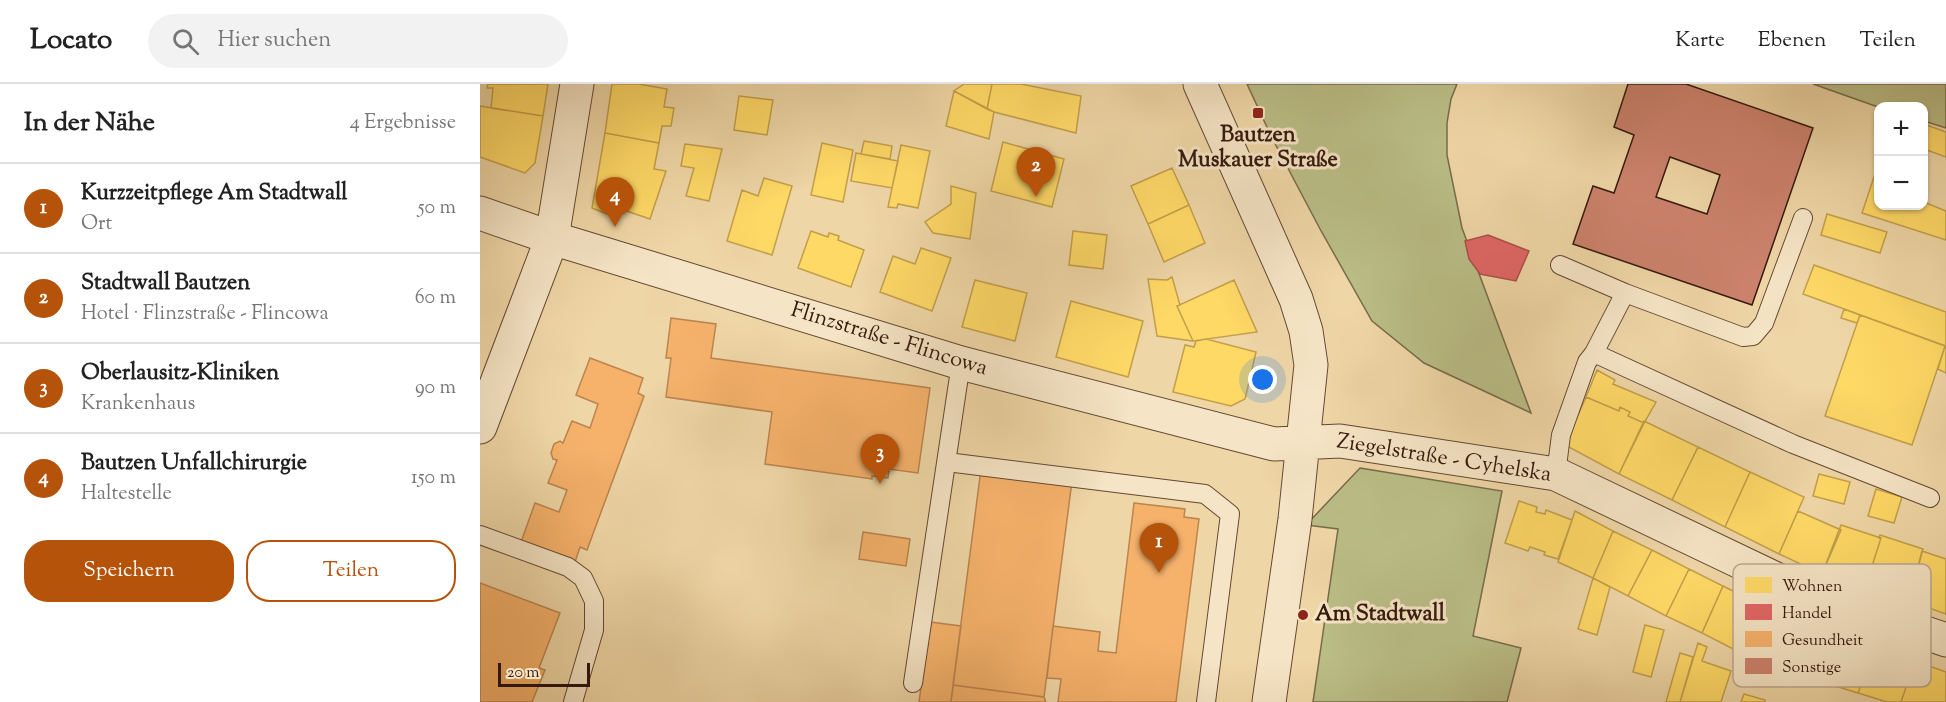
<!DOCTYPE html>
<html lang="de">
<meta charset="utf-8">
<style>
:root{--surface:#fff;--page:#f2f2f2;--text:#222;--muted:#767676;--line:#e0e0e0;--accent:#b45309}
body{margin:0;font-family:"Sorts Mill Goudy",serif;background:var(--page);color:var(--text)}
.controls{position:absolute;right:18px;top:18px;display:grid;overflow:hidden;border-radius:12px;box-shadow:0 2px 4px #0004}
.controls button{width:54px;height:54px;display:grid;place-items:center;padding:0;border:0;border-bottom:2px solid var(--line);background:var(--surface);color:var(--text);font:30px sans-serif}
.scale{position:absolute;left:18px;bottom:15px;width:92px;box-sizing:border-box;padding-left:6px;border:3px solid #35190d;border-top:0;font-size:16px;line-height:21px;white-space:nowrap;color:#35190d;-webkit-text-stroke:4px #f5e4c5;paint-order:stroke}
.you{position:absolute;left:783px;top:296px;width:21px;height:21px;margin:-15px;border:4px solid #fff;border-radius:50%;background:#1a73e8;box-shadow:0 0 0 9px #1a73e833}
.badge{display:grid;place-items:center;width:39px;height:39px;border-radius:50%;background:var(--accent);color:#fff;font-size:20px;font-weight:700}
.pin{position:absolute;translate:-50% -50px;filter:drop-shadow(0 2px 3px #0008)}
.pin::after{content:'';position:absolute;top:32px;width:21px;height:18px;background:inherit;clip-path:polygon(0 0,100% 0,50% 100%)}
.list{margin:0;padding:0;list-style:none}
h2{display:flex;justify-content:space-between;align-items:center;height:78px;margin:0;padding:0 24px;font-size:26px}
h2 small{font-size:20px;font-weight:400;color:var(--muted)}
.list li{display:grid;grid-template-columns:39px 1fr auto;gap:18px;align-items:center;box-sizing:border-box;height:90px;padding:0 24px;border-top:2px solid var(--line)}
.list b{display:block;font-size:22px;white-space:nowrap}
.list p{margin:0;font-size:20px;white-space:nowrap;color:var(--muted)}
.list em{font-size:20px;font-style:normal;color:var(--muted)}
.actions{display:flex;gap:12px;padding:18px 24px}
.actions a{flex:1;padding:14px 0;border:2px solid var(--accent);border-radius:24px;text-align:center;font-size:21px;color:var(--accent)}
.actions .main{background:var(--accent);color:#fff}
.icon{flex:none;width:33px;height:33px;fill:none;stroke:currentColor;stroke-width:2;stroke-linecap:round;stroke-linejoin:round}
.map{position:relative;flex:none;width:1466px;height:618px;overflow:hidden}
header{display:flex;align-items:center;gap:36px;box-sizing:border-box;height:84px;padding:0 30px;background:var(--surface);border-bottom:2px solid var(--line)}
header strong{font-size:28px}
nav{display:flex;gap:33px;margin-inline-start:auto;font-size:21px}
.search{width:420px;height:54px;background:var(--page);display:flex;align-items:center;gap:15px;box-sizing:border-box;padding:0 21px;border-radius:33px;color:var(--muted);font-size:22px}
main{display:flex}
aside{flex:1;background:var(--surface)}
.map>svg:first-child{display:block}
.green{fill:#babd86;stroke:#786b4a;stroke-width:1.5}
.homes{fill:#ffd966;stroke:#c29f4b;stroke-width:1.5}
.shops{fill:#e06666;stroke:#ad4f4b;stroke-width:1.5}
.health{fill:#f6b26b;stroke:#bc844f;stroke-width:1.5}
.building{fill:#cc826d;stroke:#35190d;stroke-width:1.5;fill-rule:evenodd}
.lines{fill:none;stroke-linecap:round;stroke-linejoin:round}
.lane-casing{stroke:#644833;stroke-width:20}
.street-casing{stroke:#644833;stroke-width:35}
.lane{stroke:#f5e4c5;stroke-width:18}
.street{stroke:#f5e4c5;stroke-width:33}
.poi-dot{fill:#8f2418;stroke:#f5e4c5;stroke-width:2}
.labels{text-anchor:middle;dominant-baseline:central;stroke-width:6;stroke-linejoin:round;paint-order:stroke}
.poi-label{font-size:22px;font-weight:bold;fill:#35190d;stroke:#f5e4c5}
.street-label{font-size:22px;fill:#35190d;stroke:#f5e4c5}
.key{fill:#f5e4c5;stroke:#bba78e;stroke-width:1.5}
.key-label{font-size:16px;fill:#35190d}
</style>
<header>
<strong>Locato</strong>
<div class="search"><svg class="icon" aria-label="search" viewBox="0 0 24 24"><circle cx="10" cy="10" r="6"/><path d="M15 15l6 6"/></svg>Hier suchen</div>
<nav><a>Karte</a><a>Ebenen</a><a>Teilen</a></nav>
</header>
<main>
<aside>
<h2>In der Nähe<small>4 Ergebnisse</small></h2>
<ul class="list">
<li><span class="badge">1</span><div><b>Kurzzeitpflege Am Stadtwall</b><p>Ort</p></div><em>50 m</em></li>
<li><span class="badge">2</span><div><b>Stadtwall Bautzen</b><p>Hotel · Flinzstraße - Flincowa</p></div><em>60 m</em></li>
<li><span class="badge">3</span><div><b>Oberlausitz-Kliniken</b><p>Krankenhaus</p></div><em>90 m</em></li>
<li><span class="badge">4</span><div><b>Bautzen Unfallchirurgie</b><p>Haltestelle</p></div><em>150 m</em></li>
</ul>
<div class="actions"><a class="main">Speichern</a><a>Teilen</a></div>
</aside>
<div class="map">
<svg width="1466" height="618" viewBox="0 0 1466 618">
<rect width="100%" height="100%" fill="#efd6a6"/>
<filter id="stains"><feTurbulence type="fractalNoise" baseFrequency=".00333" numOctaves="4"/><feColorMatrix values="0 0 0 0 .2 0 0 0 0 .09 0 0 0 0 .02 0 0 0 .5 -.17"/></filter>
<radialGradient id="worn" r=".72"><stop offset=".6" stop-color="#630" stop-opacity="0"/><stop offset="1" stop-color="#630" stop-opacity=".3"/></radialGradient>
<path class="green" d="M767,0H977L971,15L967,39V71L982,144L1051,329L944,279L892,237L840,145L792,54Z
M1333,0H1466V44L1444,37V22L1398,23Z
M880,384L1022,407L993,552L1041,564L1027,618H833L858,445L826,441Z"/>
<path class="homes" d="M8,0H68L63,32L11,24L13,4H7Z
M132,0H159L187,5L184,23L194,24L191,42H182L179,59L125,49Z
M484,0H512L507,25L474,7Z
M512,0H541L601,12L596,49L514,28L507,25Z
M474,7L514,28L509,55L466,42Z
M259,12L293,16L287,51L254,46Z
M0,22L63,32L55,79L45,89L0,73Z
M1444,40L1466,48V73L1444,65Z
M125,49L179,59L174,85L186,87L170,135L135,123L133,128L127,130L112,124Z
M384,57L412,62L410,75L381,70Z
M523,58L584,75L572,123L511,107Z
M342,59L373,66L363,118L331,111Z
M205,60L242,65L229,117L206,112L214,84L201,82Z
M421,61L450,67L438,124L418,120L417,124L408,123Z
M376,69L418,77L412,104L371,97Z
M1398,81V122H1444V118L1466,127V156L1382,129Z
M692,84L709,121L668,140L651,102Z
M284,94L312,102L292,171L247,157L262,106L278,112Z
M471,102L496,109L490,155L453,149L445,138L471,120Z
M709,121L725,159L684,178L668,140Z
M1347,130L1407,148L1400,169L1341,151Z
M331,147L348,153L349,149L359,152L358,156L384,166L371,203L318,184Z
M593,147L627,151L623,185L589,181Z
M441,164L471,174L452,227L400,208L413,172L435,180Z
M1334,181L1466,228V262L1323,210Z
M692,193L700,221L697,222L713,257L677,252L668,195L687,196Z
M495,196L547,209L535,257L482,243Z
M754,196L777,248L713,257L697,222Z
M591,217L663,237L648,293L576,273Z
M1364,225L1380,231L1377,239L1361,234Z
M1380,231L1465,262L1432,361L1345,332Z
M726,255L776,268L765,315L751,322L693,308L705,261L714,263L716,257Z
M1465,262H1466V289L1458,285Z
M1117,286L1135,296L1133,300L1176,318L1164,339L1148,332L1150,328L1140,323L1139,327L1106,313Z
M1106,313L1139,327L1140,323L1150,328L1148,332L1164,339L1139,390L1085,361Z
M1164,337L1218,363L1192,416L1139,390Z
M1218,363L1270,388L1245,443L1192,416Z
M1270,388L1324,413L1299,470L1245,443Z
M1339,390L1370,398L1364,420L1333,412Z
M1396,405L1422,413L1414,439L1388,432Z
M1039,417L1057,423L1056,428L1065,430L1066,426L1092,436L1078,475L1064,471L1065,468L1050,463L1048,467L1025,459Z
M1095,427L1133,447L1113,494L1078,478Z
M1318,427L1361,446L1342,490L1299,470Z
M1361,441L1401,454L1385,504L1342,490Z
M1133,447L1172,466L1148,512L1113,494Z
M1400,451L1443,465L1429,517L1385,504L1401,454H1399Z
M1172,466L1209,485L1186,532L1148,512Z
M1442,467L1466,475V530L1429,517Z
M1209,485L1243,502L1222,549L1186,532Z
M1113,494L1130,503L1117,551L1098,545Z
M1243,502L1281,521L1259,568L1222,549Z
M1165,541L1184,546L1171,593L1153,588Z
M1356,551L1395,563L1378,609L1336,596Z
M1218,559L1227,563L1222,577L1251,587L1241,618H1200Z
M1395,563L1435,577L1421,618H1407L1378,609Z
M1200,569L1213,573L1200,618H1186Z
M1435,577L1466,588V618H1421Z
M1264,610L1285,616V618H1261Z"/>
<path class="shops" d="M1008,151L1049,167L1036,197L1000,190L989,175L985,157Z"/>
<path class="health" d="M191,234L236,240L231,274L450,304L438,389L409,385L408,394L392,392V395L285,380L292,328L186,313L191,274H186Z
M110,274L163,294L158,309L164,312L107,466L100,463L95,478L41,458L55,419L79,428L87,406L68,399L77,376L73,375L71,369L74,360L80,357L83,359L92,337L110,344L118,320L96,311Z
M501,385L592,397L564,613L473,601Z
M654,419L705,425L704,433L719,435L696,618H578L581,595L567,594L573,542L620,548L618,567L636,569Z
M383,448L430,455L426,482L379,475Z
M0,499L80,529L59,584L65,586L52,618H0Z
M450,538L481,542L471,618H439Z
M473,601L564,613L566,618H471Z"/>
<path class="building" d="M1148,0H1206L1333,44L1272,221L1093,160L1113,102L1134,109L1154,51L1134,43ZM1190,73L1240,91L1227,130L1176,113Z"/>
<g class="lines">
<defs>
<path id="lane" d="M1080,181L1145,209
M1114,269L1145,209L1263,253L1273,252L1284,239L1323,134
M467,378L725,410L750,430L726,618
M1076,390L1081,351L1107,278L1114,269L1313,360L1450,414
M0,451L88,483L103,494L114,517V546L93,618
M433,599L481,279"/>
<path id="street" d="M720,0L816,215L826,247L831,281L815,435L789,618
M0,129L72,154L481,279L794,360L860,357L1076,390L1319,506L1466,556
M0,343L72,154L97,0"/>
</defs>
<use href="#lane" class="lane-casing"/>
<use href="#street" class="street-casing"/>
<use href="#lane" class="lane"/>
<use href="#street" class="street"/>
</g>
<g class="poi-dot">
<rect x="772" y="23" width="12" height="12" rx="3"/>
<circle cx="823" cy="531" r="6"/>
</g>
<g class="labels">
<g class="poi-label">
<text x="778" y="52">Bautzen<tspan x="778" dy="25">Muskauer Straße</tspan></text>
<text x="835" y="531" text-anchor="start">Am Stadtwall</text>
</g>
<g class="street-label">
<text transform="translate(409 256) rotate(17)">Flinzstraße - Flincowa</text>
<text transform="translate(964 375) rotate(9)">Ziegelstraße - Cyhelska</text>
</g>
</g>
<rect x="1253" y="480" width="198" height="123" rx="9" class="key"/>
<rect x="1265" y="493" width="27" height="16" fill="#ffd966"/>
<rect x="1265" y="520" width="27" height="16" fill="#e06666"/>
<rect x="1265" y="547" width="27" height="16" fill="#f6b26b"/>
<rect x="1265" y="574" width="27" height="16" fill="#cc826d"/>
<g class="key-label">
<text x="1302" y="507">Wohnen</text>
<text x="1302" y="534">Handel</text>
<text x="1302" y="561">Gesundheit</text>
<text x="1302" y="588">Sonstige</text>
</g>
<rect width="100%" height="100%" filter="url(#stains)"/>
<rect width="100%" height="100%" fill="url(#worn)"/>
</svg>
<div class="controls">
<button>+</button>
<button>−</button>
</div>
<div class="scale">20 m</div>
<div class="you"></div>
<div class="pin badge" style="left:679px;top:489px">1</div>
<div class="pin badge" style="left:556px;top:113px">2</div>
<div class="pin badge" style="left:400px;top:400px">3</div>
<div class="pin badge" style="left:135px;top:143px">4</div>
</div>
</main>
